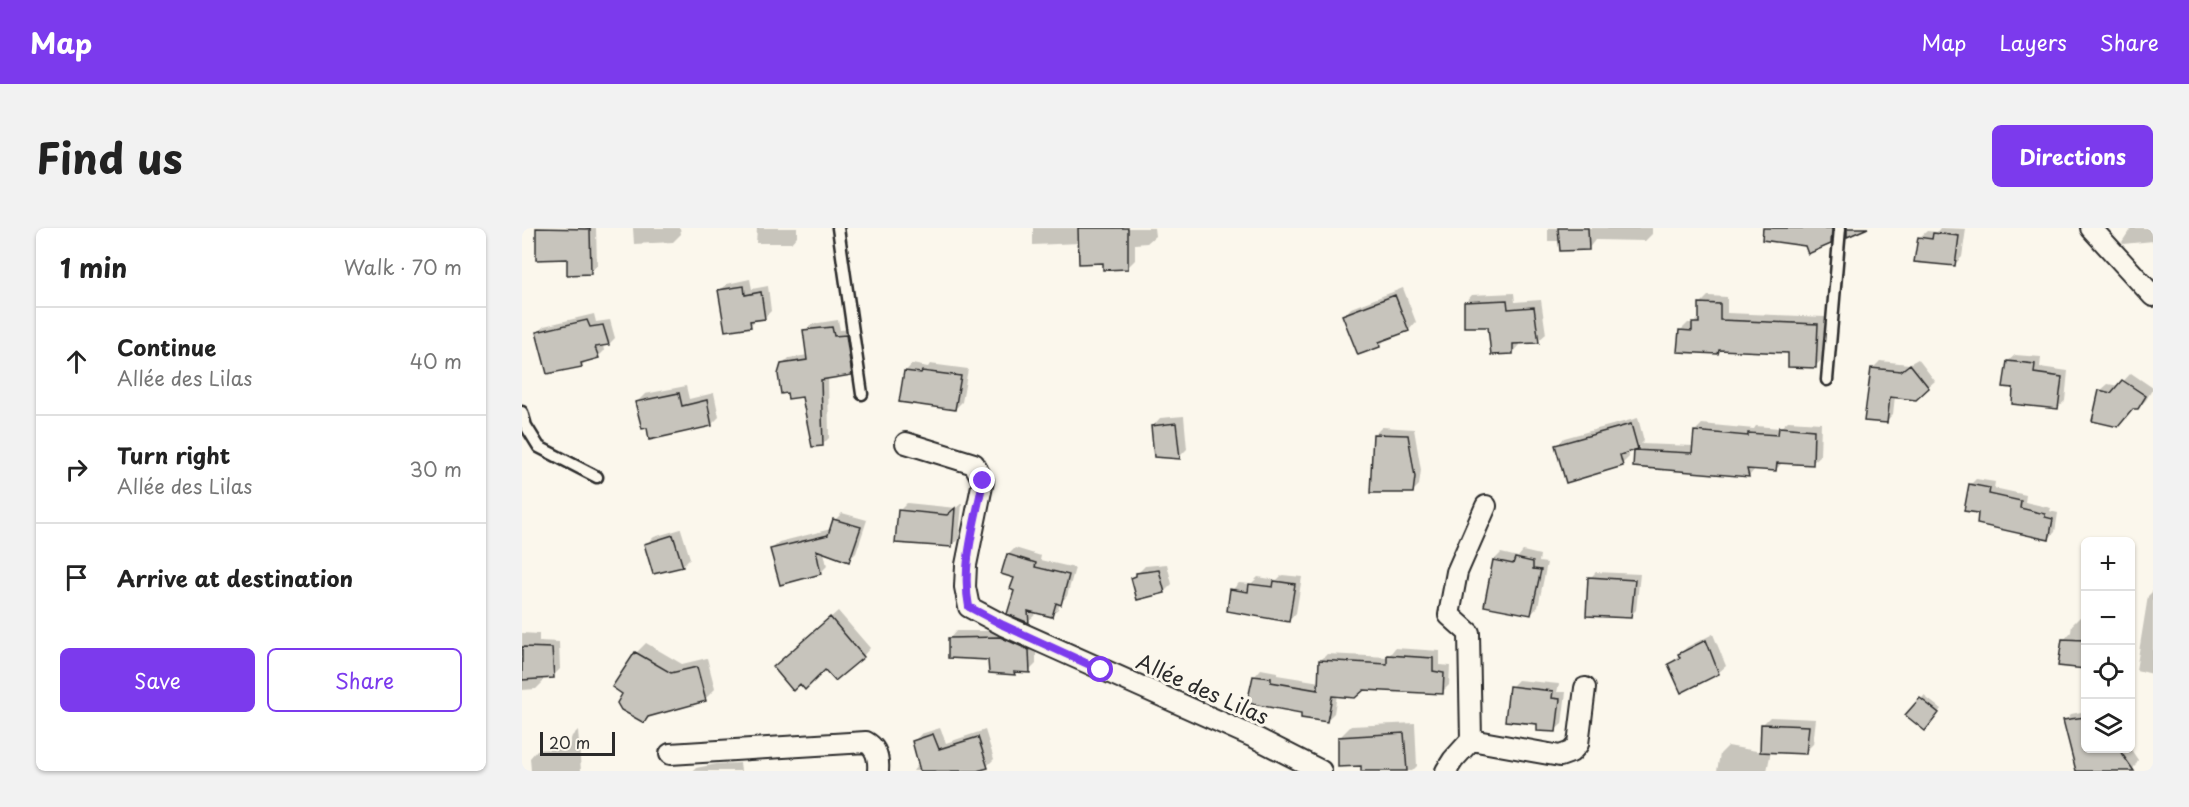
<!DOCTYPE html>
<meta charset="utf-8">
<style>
:root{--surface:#fff;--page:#f2f2f2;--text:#222;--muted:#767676;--line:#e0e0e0;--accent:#7c3aed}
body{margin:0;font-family:"Playpen Sans",sans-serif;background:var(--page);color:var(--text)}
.controls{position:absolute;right:18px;bottom:18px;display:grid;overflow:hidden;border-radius:9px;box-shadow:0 2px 4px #0004}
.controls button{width:54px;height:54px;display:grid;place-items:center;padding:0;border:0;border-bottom:2px solid var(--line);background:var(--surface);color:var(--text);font:30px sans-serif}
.scale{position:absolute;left:18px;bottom:15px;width:75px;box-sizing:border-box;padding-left:6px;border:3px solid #2b2b2b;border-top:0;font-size:16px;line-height:21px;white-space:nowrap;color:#2b2b2b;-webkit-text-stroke:4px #fbf7ec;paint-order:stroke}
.stop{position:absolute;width:18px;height:18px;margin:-14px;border:4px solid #7c3aed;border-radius:50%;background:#fff}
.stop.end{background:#7c3aed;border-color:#fff;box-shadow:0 2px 6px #0008}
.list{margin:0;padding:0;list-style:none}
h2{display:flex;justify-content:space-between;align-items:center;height:78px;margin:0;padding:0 24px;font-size:26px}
h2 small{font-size:20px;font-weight:400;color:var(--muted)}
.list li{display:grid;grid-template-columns:39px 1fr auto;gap:18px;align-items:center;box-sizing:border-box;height:108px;padding:0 24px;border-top:2px solid var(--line)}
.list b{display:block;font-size:22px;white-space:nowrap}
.list p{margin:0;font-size:20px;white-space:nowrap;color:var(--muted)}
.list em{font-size:20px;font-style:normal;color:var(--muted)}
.actions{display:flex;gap:12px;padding:18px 24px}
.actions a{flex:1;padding:14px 0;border:2px solid var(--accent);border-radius:9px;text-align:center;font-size:21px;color:var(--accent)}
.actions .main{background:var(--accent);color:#fff}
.icon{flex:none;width:33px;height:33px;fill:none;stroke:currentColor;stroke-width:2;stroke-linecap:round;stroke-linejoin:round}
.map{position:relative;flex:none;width:1631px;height:543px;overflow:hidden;border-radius:9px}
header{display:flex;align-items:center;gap:36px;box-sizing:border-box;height:84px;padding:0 30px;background:var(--accent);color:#fff}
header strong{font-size:28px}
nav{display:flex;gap:33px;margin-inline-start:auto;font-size:21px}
.intro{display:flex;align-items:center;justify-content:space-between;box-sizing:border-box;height:144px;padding:0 36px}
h1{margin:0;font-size:42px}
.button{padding:15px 27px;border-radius:9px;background:var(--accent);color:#fff;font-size:21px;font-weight:700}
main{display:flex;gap:36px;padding:0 36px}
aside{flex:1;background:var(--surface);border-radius:9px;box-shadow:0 2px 4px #0004}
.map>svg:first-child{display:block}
.shadow{fill:#0003}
.building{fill:#c7c4bc;stroke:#2b2b2b;stroke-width:1.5}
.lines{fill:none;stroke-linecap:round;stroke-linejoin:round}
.lane-casing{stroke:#2b2b2b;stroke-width:15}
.street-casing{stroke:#2b2b2b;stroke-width:24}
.lane{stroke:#fbf7ec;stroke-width:10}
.street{stroke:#fbf7ec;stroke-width:20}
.route{stroke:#7c3aed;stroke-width:8}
.labels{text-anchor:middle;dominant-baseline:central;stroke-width:6;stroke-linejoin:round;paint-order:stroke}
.street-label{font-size:21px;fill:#2b2b2b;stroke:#fbf7ec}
</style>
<header>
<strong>Map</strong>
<nav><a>Map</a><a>Layers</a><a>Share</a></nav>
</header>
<div class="intro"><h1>Find us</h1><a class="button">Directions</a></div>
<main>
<aside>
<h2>1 min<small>Walk · 70 m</small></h2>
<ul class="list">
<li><svg class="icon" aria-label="ahead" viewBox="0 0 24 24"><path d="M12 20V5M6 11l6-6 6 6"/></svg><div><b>Continue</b><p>Allée des Lilas</p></div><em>40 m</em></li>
<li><svg class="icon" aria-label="right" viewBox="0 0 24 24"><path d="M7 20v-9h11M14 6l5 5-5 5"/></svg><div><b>Turn right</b><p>Allée des Lilas</p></div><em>30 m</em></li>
<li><svg class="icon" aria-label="arrive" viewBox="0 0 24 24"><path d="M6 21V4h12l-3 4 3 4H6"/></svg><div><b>Arrive at destination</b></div></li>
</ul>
<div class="actions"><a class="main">Save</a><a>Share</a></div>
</aside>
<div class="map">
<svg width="1631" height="543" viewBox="0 0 1631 543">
<rect width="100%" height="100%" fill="#fbf7ec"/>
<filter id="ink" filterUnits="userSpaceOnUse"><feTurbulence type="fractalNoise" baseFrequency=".0167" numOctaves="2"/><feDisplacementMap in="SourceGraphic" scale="12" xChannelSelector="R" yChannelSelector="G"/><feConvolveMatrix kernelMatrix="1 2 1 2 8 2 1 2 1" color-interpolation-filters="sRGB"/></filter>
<g filter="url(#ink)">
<path class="shadow" d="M15,0H74L75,37L69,44L46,30H16Z
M111,0H158L159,6L151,14L112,16Z
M235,0H275V8L269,15H234Z
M511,0H632L633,8L625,15L613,16V32L606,39L582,33L558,15L511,17Z
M1026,0H1130V6L1123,13L1073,12L1066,21L1039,13H1026Z
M1263,0H1316V7L1308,14L1284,17Z
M1418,0L1444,1L1440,29L1432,37L1397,10L1405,3L1415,4Z
M1609,0H1631V13L1601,16L1600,14Z
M228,51L230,61L246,58L249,83L242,90L234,91L228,98L198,63L205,56Z
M881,60L894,94L887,102L866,109L858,117L822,88L829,80Z
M992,65L993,74L1019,72L1024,106L1016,113L998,114V117L991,125L967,97L943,75L950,67Z
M1186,68L1205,69V85L1303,89L1301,131L1293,138L1268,123L1200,121L1196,125L1158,103L1166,95H1172L1178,89V76Z
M72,86L74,94L88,92L93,110L87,116L81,117L82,123L76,129L65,132L59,138L16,104L22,98Z
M316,92L318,102L330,101L336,139L329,146L306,149L307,210L300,217L281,167L260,137L267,130L286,127L283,103L290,96Z
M1493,127L1519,129L1518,139L1546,143L1543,173L1536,179L1492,159L1486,133Z
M1396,131L1413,153L1406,159L1373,168L1371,186L1364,193L1351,140L1358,133L1387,136Z
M390,136L406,139L408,136L446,141L440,174L433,181L383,144Z
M1609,145L1631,160L1624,172L1616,180L1612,179L1596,198L1578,163L1586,156L1597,158Z
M164,158L167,171L192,165L197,189L190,196L129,210L115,174L123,166Z
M662,188L665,221L657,229L631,198L638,190Z
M1116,190L1122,213L1119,216L1172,218L1173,203L1180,196L1232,201L1234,198L1258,200L1266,193L1299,195L1298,228L1290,235H1260L1253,242L1234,240L1227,248L1114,223L1118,219L1106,223L1107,229L1100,236L1035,218L1042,210Z
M860,199L892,201L899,242L897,257L890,264L853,206Z
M1454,251L1473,254L1472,260L1504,267L1503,274L1529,280L1528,283L1536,285L1533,304L1527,310L1448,257Z
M385,275L434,280L440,275L437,310L430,318L377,283Z
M320,285L345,292L334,325L327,332L302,324L305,338L298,345L250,321L257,314L309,301L313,292Z
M159,301L168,330L160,338L124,316L132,309Z
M493,320L519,328L518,332L553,340L545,368L538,375L536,381L529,387L513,383V387L506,393L493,362V349L486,327Z
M1001,323L1018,327L1017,334L1025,335L1016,379L1009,386L972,332L979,325L996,329Z
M645,336L650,356L642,364L611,350L623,338Z
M1074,344L1118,346L1114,382L1108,388L1068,350Z
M760,347L780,349L774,385L767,393L710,362L717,355L729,356L736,349L755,352Z
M1631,358V446L1614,442L1626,368L1630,364Z
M316,383L348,420L341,428L303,440L260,432Z
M1558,389H1564V439L1538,437L1542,412L1549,404L1550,397Z
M434,403H486L514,415V436L507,443H495L492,445L468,430L428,410Z
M0,405L17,406V413L37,414L38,441L31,448L21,449V454L14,461L0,462Z
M1191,406L1204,438L1196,445L1148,436L1165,419Z
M124,415L160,436L185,430L193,461L183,471L102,465L114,425Z
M873,420L918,423V437L928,438L927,457L920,464L841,461L815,467L812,485L805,492L781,484L732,449L739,441L755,444V447L798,454V433L805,426L866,429Z
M996,452L1037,456L1035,464H1044L1040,496L1033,502L1017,495L989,459Z
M1402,468L1419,481L1406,497L1399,471Z
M1564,483V520H1608L1616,532L1610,543H1561L1543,493L1549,486Z
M1248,489L1294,491L1291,516L1283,524L1249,523L1245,543H1195L1198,526L1206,518L1240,524V497Z
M893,495L895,538L890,543H841L840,536L818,509L829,498Z
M418,500L424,515L463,502L472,531L465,538L450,543H391L397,535L392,513L399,506Z
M56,502L59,543H9L8,530L15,522L46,520L50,508Z
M218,535L219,543H171L174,540L195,536Z"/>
<path class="building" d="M14,0L68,1L69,46L45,47V31L14,32Z
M556,0H606V41L581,42V35L557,36Z
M1036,0H1066L1067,22L1038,23Z
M1241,0H1310L1309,16L1286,26L1283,18L1240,12Z
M1325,0H1346L1325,9Z
M1411,5L1437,8L1433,38L1392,34L1396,9L1410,11Z
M222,58L223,67L239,64L243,91L228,93L229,99L203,103L196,62Z
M873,67L887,103L857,114L858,119L836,127L820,87Z
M985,72L986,81L1012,79L1017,115L991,116V126L969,127L966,99H942V74Z
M1177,75L1198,76V92L1296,96L1294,140L1266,139V125L1197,122L1196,126L1155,124L1157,102L1170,103V95H1177Z
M65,92L68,99L81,97L87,117L73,119L77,130L59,135L60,139L25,146L14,104Z
M310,99L312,108L324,107L330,147L299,152L301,218L290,219L280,169L266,171L265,165L259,166L256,146L259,136L285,132L281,102Z
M1485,133L1513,136L1512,145L1540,149L1536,181L1490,176L1491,160L1481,159Z
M1388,136L1407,160L1394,172L1368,169L1365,195L1342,193L1349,140L1379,143Z
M382,143L399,145L400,143L439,148L433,182L377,174Z
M1600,152L1624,168L1616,181H1611L1596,199L1570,193L1577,162L1589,165Z
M157,165L160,178L185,172L190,198L127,212L125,200L120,201L113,174Z
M654,195L658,231L632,229L629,198Z
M1109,196L1116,221L1098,227L1101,238L1044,255L1033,217Z
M1257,199L1292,202L1291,237L1255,235L1254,243L1225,241L1227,249L1111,239L1112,222L1170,225L1172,203L1226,208V205L1256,207Z
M851,206L886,207L893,249L891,265H848Z
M1447,256L1468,260L1467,266L1499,273L1498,280L1523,286V289L1531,291L1527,312L1455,296L1456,285L1442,283Z
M433,280L430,319L373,315L376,282L425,287Z
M311,291L339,299L327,334L294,322L299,346L258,357L248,321L306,307Z
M151,307L161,339L131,346L122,316Z
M485,326L514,335L513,339L547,347L539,377L534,375L530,389L506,383L507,395L485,386L492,363L488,361L492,350L479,346Z
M993,330L1011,334V341L1019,342L1009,387L962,378L971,332L991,336Z
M637,342L643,365L615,372L609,350L614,348V345Z
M1066,349L1113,352L1109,390L1064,388Z
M752,353L773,356L767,394L705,383L708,361L726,364L727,356L751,359Z
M308,389L342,429L313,453L303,442L283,462L278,456L271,463L251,439Z
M478,409L507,422L508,445L492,444L493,447L467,445L466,432L426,430V410Z
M1540,411L1563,412V441L1536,438Z
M1184,412L1197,446L1159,465L1146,436L1158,430L1156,426Z
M0,419L30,420L32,450L0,452Z
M113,424L149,445L175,439L184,473L126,489L122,495L99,482L95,475L100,466L90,459Z
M865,427L911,430V443L922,445L921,466L842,462L833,470L810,468L805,494L779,490V485L725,475L731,448L749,450V454L796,462L797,432L865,436Z
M987,458L1031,463L1030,470L1038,471L1034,504L1015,503V496L983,493Z
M1398,470L1417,485L1403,503L1383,487Z
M1563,489V520H1596L1612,543H1554L1541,492Z
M1239,496L1287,498L1284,526L1238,524Z
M882,505L885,543H839V538L816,539V509Z
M411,506L417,521L456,509L466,540L455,543H398L390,513Z"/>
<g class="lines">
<defs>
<path id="lane" d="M316,0L340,166
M1305,152L1318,0
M0,184L4,198L17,219L75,249"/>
<path id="street" d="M1569,0L1631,68
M384,215L452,236L461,253L444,337L443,359L447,379L481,397L734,510L799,543
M949,512L1038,528L1049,524L1056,516L1063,460
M148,526L344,514C355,520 357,531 356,543
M924,543L931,532L949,512L947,405L927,387L935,344L964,278"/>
</defs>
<use href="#lane" class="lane-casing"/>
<use href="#street" class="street-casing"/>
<use href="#lane" class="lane"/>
<use href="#street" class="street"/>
</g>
</g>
<g class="lines" filter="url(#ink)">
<path class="route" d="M461,253C453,295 439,337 447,379L481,397L579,442"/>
</g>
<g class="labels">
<g class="street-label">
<text transform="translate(681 460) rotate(24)">Allée des Lilas</text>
</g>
</g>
</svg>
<div class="controls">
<button>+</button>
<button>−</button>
<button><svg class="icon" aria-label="locate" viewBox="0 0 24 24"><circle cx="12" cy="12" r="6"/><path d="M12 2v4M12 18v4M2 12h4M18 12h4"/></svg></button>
<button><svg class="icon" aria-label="layers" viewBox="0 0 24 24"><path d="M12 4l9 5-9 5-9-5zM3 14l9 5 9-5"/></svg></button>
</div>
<div class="scale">20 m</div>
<div class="stop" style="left:579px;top:442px"></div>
<div class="stop end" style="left:461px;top:253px"></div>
</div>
</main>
